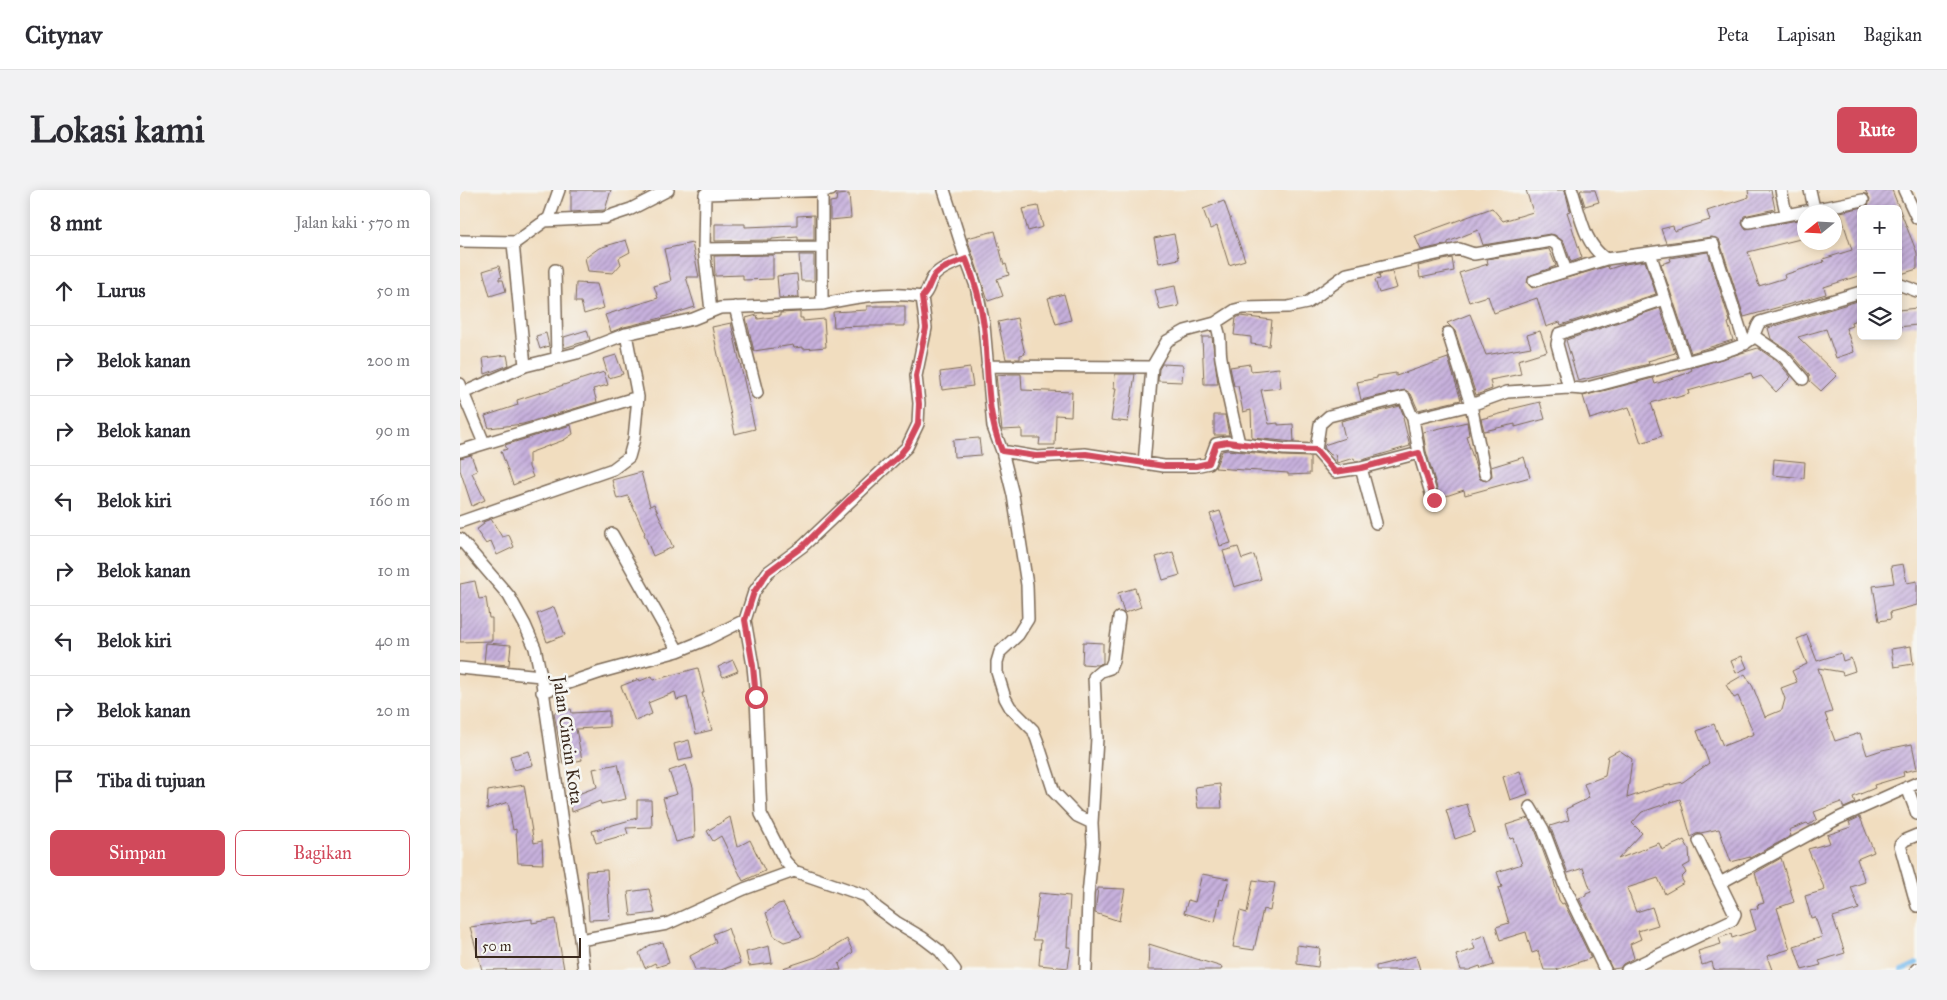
<!DOCTYPE html>
<html lang="id">
<meta charset="utf-8">
<style>
:root{--surface:#fff;--page:#f2f2f3;--text:#2b2b33;--muted:#7c7c81;--line:#e1e1e2;--accent:#d1495b}
body{margin:0;font-family:"IM FELL Great Primer",serif;background:var(--page);color:var(--text)}
.controls{position:absolute;right:15px;top:15px;display:grid;overflow:hidden;border-radius:8px;box-shadow:0 2px 12px #0003}
.controls button{width:45px;height:45px;display:grid;place-items:center;padding:0;border:0;border-bottom:1px solid var(--line);background:var(--surface);color:var(--text);font:25px sans-serif}
.compass{position:absolute;left:1337px;top:15px;width:45px;height:45px;border-radius:50%;background:var(--surface);box-shadow:0 2px 12px #0003;rotate:252deg}
.scale{position:absolute;left:15px;bottom:12px;width:106px;box-sizing:border-box;padding-left:5px;border:2px solid #3b2a1e;border-top:0;font-size:14px;line-height:18px;white-space:nowrap;color:#3b2a1e;-webkit-text-stroke:4px #f6f6f2;paint-order:stroke}
.stop{position:absolute;width:15px;height:15px;margin:-11px;border:4px solid #d1495b;border-radius:50%;background:#fff}
.stop.end{background:#d1495b;border-color:#fff;box-shadow:0 1px 5px #0008}
.list{margin:0;padding:0;list-style:none}
h2{display:flex;justify-content:space-between;align-items:center;height:65px;margin:0;padding:0 20px;font-size:21px}
h2 small{font-size:16px;font-weight:400;color:var(--muted)}
.list li{display:grid;grid-template-columns:32px 1fr auto;gap:15px;align-items:center;box-sizing:border-box;height:70px;padding:0 20px;border-top:1px solid var(--line)}
.list b{display:block;font-size:19px;white-space:nowrap}
.list em{font-size:16px;font-style:normal;color:var(--muted)}
.actions{display:flex;gap:10px;padding:15px 20px}
.actions a{flex:1;padding:11px 0;border:1px solid var(--accent);border-radius:8px;text-align:center;font-size:18px;color:var(--accent)}
.actions .main{background:var(--accent);color:#fff}
.icon{flex:none;width:28px;height:28px;fill:none;stroke:currentColor;stroke-width:2;stroke-linecap:round;stroke-linejoin:round}
.map{position:relative;flex:none;width:1457px;height:780px;overflow:hidden;border-radius:8px}
header{display:flex;align-items:center;gap:30px;box-sizing:border-box;height:70px;padding:0 25px;background:var(--surface);border-bottom:1px solid var(--line)}
header strong{font-size:24px}
nav{display:flex;gap:28px;margin-inline-start:auto;font-size:18px}
.intro{display:flex;align-items:center;justify-content:space-between;box-sizing:border-box;height:120px;padding:0 30px}
h1{margin:0;font-size:35px}
.button{padding:12px 22px;border-radius:8px;background:var(--accent);color:#fff;font-size:18px;font-weight:700}
main{display:flex;gap:30px;padding:0 30px}
aside{flex:1;background:var(--surface);border-radius:8px;box-shadow:0 2px 12px #0003}
.map>svg:first-child{display:block}
.lines{fill:none;stroke-linecap:round;stroke-linejoin:round}
.stream{stroke:#78bcef;stroke-width:4.5}
.building{fill:url(#building-hatch)}
.minor-casing{stroke:#7b6956;stroke-width:14}
.minor{stroke:#fff;stroke-width:11}
.route{stroke:#d1495b;stroke-width:6}
.labels{text-anchor:middle;dominant-baseline:central;stroke-width:5;stroke-linejoin:round;paint-order:stroke}
.street-label{font-size:18px;fill:#3b2a1e;stroke:#f6f6f2}
</style>
<header>
<strong>Citynav</strong>
<nav><a>Peta</a><a>Lapisan</a><a>Bagikan</a></nav>
</header>
<div class="intro"><h1>Lokasi kami</h1><a class="button">Rute</a></div>
<main>
<aside>
<h2>8 mnt<small>Jalan kaki · 570 m</small></h2>
<ul class="list">
<li><svg class="icon" aria-label="ahead" viewBox="0 0 24 24"><path d="M12 20V5M6 11l6-6 6 6"/></svg><div><b>Lurus</b></div><em>50 m</em></li>
<li><svg class="icon" aria-label="right" viewBox="0 0 24 24"><path d="M7 20v-9h11M14 6l5 5-5 5"/></svg><div><b>Belok kanan</b></div><em>200 m</em></li>
<li><svg class="icon" aria-label="right" viewBox="0 0 24 24"><path d="M7 20v-9h11M14 6l5 5-5 5"/></svg><div><b>Belok kanan</b></div><em>90 m</em></li>
<li><svg class="icon" aria-label="left" viewBox="0 0 24 24"><path d="M17 20v-9H6M10 6l-5 5 5 5"/></svg><div><b>Belok kiri</b></div><em>160 m</em></li>
<li><svg class="icon" aria-label="right" viewBox="0 0 24 24"><path d="M7 20v-9h11M14 6l5 5-5 5"/></svg><div><b>Belok kanan</b></div><em>10 m</em></li>
<li><svg class="icon" aria-label="left" viewBox="0 0 24 24"><path d="M17 20v-9H6M10 6l-5 5 5 5"/></svg><div><b>Belok kiri</b></div><em>40 m</em></li>
<li><svg class="icon" aria-label="right" viewBox="0 0 24 24"><path d="M7 20v-9h11M14 6l5 5-5 5"/></svg><div><b>Belok kanan</b></div><em>20 m</em></li>
<li><svg class="icon" aria-label="arrive" viewBox="0 0 24 24"><path d="M6 21V4h12l-3 4 3 4H6"/></svg><div><b>Tiba di tujuan</b></div></li>
</ul>
<div class="actions"><a class="main">Simpan</a><a>Bagikan</a></div>
</aside>
<div class="map">
<svg width="1457" height="780" viewBox="0 0 1457 780">
<defs>
<pattern id="building-hatch" width="6" height="6" patternUnits="userSpaceOnUse" patternTransform="scale(1.25)"><rect width="6" height="6" fill="#c7b1dd"/><path d="M-1 1l2-2M0 6l6-6M5 7l2-2" fill="none" stroke="#a390b3"/></pattern>
</defs>
<rect width="100%" height="100%" fill="#f6f6f2"/>
<filter id="ink" filterUnits="userSpaceOnUse"><feTurbulence type="fractalNoise" baseFrequency=".02" numOctaves="2"/><feDisplacementMap in="SourceGraphic" scale="10" xChannelSelector="R" yChannelSelector="G"/><feConvolveMatrix kernelMatrix="1 2 1 2 8 2 1 2 1" color-interpolation-filters="sRGB"/></filter>
<filter id="wash" filterUnits="userSpaceOnUse"><feTurbulence type="fractalNoise" baseFrequency=".0096" numOctaves="4" result="noise"/><feDisplacementMap in="SourceGraphic" scale="20" xChannelSelector="R" yChannelSelector="G"/><feGaussianBlur stdDeviation="1.12" result="paint"/><feColorMatrix in="noise" values="0 0 0 0 0 0 0 0 0 0 0 0 0 0 0 0 0 1.4 0 .05"/><feComposite in="paint" operator="in"/></filter>
<g filter="url(#wash)">
<rect width="100%" height="100%" fill="#f1ddbf"/>
<g class="lines">
<path class="stream" d="M1442,780L1457,773"/>
</g>
<g id="blocks">
<path class="building" d="M111,0H151L145,20L111,22Z
M1066,0H1105L1110,21L1107,22L1122,68L1111,72L1104,52L1095,45L1090,44L1023,55L1018,40L988,52V54L961,60L955,46L1032,18L1043,31L1073,22Z
M1120,0H1135L1139,12L1125,16Z
M1288,0H1311L1315,19L1284,26L1282,33L1286,39L1344,29V48L1288,62L1299,96L1325,88L1324,85L1364,72L1363,69L1392,60L1380,22L1408,16L1410,9L1405,0H1432L1457,63V79L1438,85V19H1401V85L1364,97L1366,104L1284,127L1259,49L1252,47L1206,53L1201,39L1213,36L1214,41L1250,30L1247,21L1289,7Z
M389,4L391,28L370,30V12L376,11L377,5Z
M764,11L785,70L769,75L757,36L750,39L743,19Z
M578,16L583,37L568,41L562,19Z
M354,25V50H338V47L312,49V50L255,51V34H285V37L337,35V26Z
M535,41L544,75L546,74L549,85L537,89L543,106L528,111L507,48Z
M714,44L719,69L699,73L694,48Z
M166,50L170,62L159,68L161,74L153,83L128,81L125,68L139,58Z
M232,53L239,87H226L235,117L197,129L164,137L151,142L145,125L198,108L194,96L211,91L204,59Z
M1089,59L1096,76L1069,86L1067,93L1072,98L1148,76L1149,79L1165,74L1185,71L1196,104L1101,135L1100,132L1086,137L1077,108L1034,123L1028,106L1009,112L999,83L1028,74L1027,69Z
M1248,62L1270,132L1268,133L1273,150L1231,163L1201,74L1211,71L1210,68Z
M313,65V89L283,90V85L255,86L254,66Z
M339,65H354V91H341Z
M992,68L994,81L960,88L958,76Z
M39,76L42,87L39,88V90H43L46,101L30,106L23,81Z
M932,82L937,98L919,103L915,90L920,89L919,84Z
M337,84L339,107L319,108L317,86Z
M116,93L137,94L144,118L124,124L121,112H115Z
M715,96L719,116L700,120L695,100Z
M604,104L611,130L596,134L588,108Z
M1401,110V128L1391,132L1392,136L1386,138L1394,162L1376,168L1366,139L1338,147L1377,185L1361,201L1350,191L1349,184L1329,161L1311,149L1308,138Z
M407,116H445V136H407L374,137L373,122L407,120Z
M1200,118L1215,163L1188,171L1189,174L1118,191L1106,150Z
M1457,118V135L1438,137V120Z
M340,122V128H343V131L364,129L366,157L343,159V157L334,158L333,155L294,161L286,128L297,125L298,129L320,126V123Z
M1010,124L1026,165L1071,157L1067,145L1080,141L1087,161L1058,170L1061,184L1030,190L1032,199L1016,205L995,141L987,133Z
M780,126L812,130L809,156L791,154V147L774,145L776,128Z
M557,128L565,164L560,165V169H546L538,132Z
M271,133L295,239L275,244L252,137Z
M127,140L130,150L104,158V147Z
M86,143L89,156L80,159L76,146Z
M742,147H752L758,194H744Z
M1298,158L1318,172L1331,187L1316,202L1301,186L1293,189L1291,183L1228,201L1229,204L1215,208L1214,206L1191,213L1202,246L1181,253L1169,217L1130,229L1123,206L1193,188L1195,194L1228,183V182L1232,180L1231,178Z
M47,165L49,175L25,184L23,168Z
M156,165L163,184L149,188L143,169Z
M988,168L1001,210L958,220L951,204L945,200L901,210L897,192L917,188V186L936,183V186Z
M702,174L723,175L722,192L698,191L699,179Z
M790,174L791,181L819,178L821,198L801,200L809,234L818,233V235L833,234L834,252L792,248L791,220L783,222L778,196H774L770,177Z
M510,178L513,196L482,200L480,182Z
M144,182L148,195L133,199L137,212L63,234L29,238L25,226L58,215L57,210Z
M549,184H561L562,200L612,202L611,226L596,225L595,255H579L580,248H562V239L542,240L536,185Z
M655,184H675L668,232L651,230L656,198H654Z
M1080,212L1085,229L1055,237V234L1024,241L1021,229L1051,221V219Z
M940,216L944,227L943,228L950,256L899,271H895L894,268L877,273L875,264L871,265L865,259L864,255L885,248L881,231Z
M754,225H765L769,245H754Z
M1007,232L1009,245L1006,246L1020,289L1026,291L1030,289L1032,286L1031,277L1064,267L1070,287L1005,305L1004,300L980,308L966,261L963,242Z
M111,235L113,244L104,250L69,263V277L73,287L53,295L41,261L47,259L45,255Z
M519,248L521,265L494,267L493,250Z
M767,260L823,266L850,267V284L828,285V283L755,278L762,261Z
M11,265L17,281L12,283L25,310L12,316L0,280V268Z
M1314,269L1345,272L1344,288L1313,285Z
M181,282L190,316L194,314L213,357L193,366L184,344L185,343L168,306L157,309L152,290Z
M760,321L771,353L760,356L750,324Z
M31,329L42,347L49,345L54,357L37,365L31,351L26,354L16,340L24,334L23,332Z
M778,357L782,369L794,365L801,389L774,397L763,361Z
M713,362L720,385L703,390L696,367Z
M1443,374L1447,393L1457,391V415L1430,422L1431,429L1419,431L1413,396L1434,393L1431,376Z
M15,391L19,409L26,408L29,428H32V451L0,452V394Z
M675,398L681,417L664,423L658,403Z
M94,417L105,445L87,452L77,424Z
M1347,445L1357,471L1381,463L1383,471L1391,468L1395,481L1383,485L1382,482L1358,478L1372,522L1365,524L1375,551L1400,543L1407,565L1422,560L1452,554L1457,579L1443,582L1444,586L1414,595L1415,598L1393,607L1395,613L1384,618L1381,612L1354,622L1357,629L1349,635L1347,633L1329,640L1331,646L1290,668V667L1271,672L1259,639L1236,644L1231,647L1220,609L1182,622L1172,633L1182,643L1158,669L1199,653L1202,660L1224,650L1229,659L1230,673L1223,677L1226,683L1221,688L1224,693L1205,704L1198,688L1167,698L1176,722L1192,717L1198,735L1178,741L1181,749L1170,754L1174,768L1163,774L1160,778L1152,779L1119,708L1126,706V703L1131,701L1123,678L1108,683L1090,636L1109,630L1106,619L1129,608L1124,594L1145,586L1148,566L1159,560L1172,569L1167,608L1196,598L1223,592L1249,573L1237,541L1254,534L1263,556L1294,544L1278,506L1274,508L1266,495L1285,484L1293,497L1305,527L1322,520L1325,509L1321,498L1337,492L1332,481L1347,474L1337,449Z
M623,452L643,453V473L637,475L622,474Z
M26,453L51,455L49,475L24,473Z
M1451,456L1453,474L1434,477L1431,459Z
M1282,466L1287,478L1276,483L1271,471Z
M273,470L278,481L263,487L258,477Z
M238,478L244,503H242L252,540L236,544L227,507L217,510L215,502L188,513L192,524L175,531L161,496L179,489L180,491L192,486L194,490Z
M111,519L112,523L149,521V537L116,539L122,570L103,574L94,523Z
M229,550L233,568L218,571L214,554Z
M69,561L73,575L54,580L50,566Z
M158,574L166,609L141,614L140,611L112,622L110,607L137,597L133,579Z
M226,575L233,597L235,647L216,652L203,608L217,604L209,581Z
M1060,581L1068,604L1050,610L1043,587Z
M760,594L762,618H738L735,597Z
M64,595L74,653L82,651L83,674L58,673L56,639L53,640L48,612L27,619L28,601Z
M177,610H191L192,637L166,638L168,644L136,653L132,641L177,628Z
M1007,614L1015,642L995,649L986,620Z
M270,627L277,657L290,650L305,681L283,691L261,646L253,651L247,641Z
M1400,627L1414,662L1397,669L1405,692L1391,697L1399,719L1373,727L1385,763L1359,771L1361,775L1342,780L1334,756L1362,747L1355,727L1351,728L1345,706L1365,700L1348,659L1370,653L1367,645L1391,637L1389,632Z
M1068,628L1076,642L1093,688L1099,710L1102,714L1104,713L1131,768L1096,780H1084L1078,761L1072,763L1066,742L1040,750L1036,737L1049,733L1038,698L1042,697L1037,682L1062,674L1053,648L1050,649L1046,635Z
M1321,668L1334,712L1317,718L1330,759L1307,766L1312,780H1254L1252,772L1242,775L1238,761L1261,754L1259,748L1271,744L1272,748L1296,740L1290,720L1298,718L1297,715L1304,713L1295,683Z
M147,680L150,729L129,730L126,681Z
M742,684L769,689L763,710L760,709L755,732L724,723L728,710L735,712Z
M793,690L815,693L810,721L803,719L794,760L773,757L780,721L787,723Z
M638,698L665,699L659,731L635,723Z
M189,699L195,723L171,726L168,702Z
M579,703L610,706L607,757H611L608,778L579,775L581,750H573Z
M323,713L342,747L324,752L314,746L306,723L318,714Z
M72,729V733L95,729L104,779L22,780L10,737Z
M268,738L280,773L261,780H235L230,766L256,752L253,744Z
M1025,745L1034,775L1021,779L1020,776L1009,780H1001L996,765L1015,759L1012,750Z
M387,749L393,762L379,774L381,780H323V778L356,767Z
M203,752L209,773L197,777L195,773L185,778L179,763L190,755Z
M689,754L762,777L761,780H688Z
M837,755L860,758L858,777L837,774Z
M309,756L312,773L289,776L286,762Z
M956,766L960,780H916V776Z"/>
</g>
</g>
<g filter="url(#ink)">
<use href="#blocks" fill-opacity="0" stroke="#7b6956" stroke-width="1"/>
<g class="lines">
<defs>
<path id="minor" d="M362,0V114C398,107 425,101 462,107
M1112,0C1120,24 1124,54 1146,69L1253,54L1285,154
M1321,0L1326,23
M1350,0L1354,18
M1444,0L1457,28
M84,31L144,28L171,19L208,0
M1289,32L1403,10
M0,51L56,52L89,28L99,0
M53,53L65,176
M244,59L362,57
M1190,63L1226,172C1241,167 1285,159 1293,147C1296,142 1296,137 1300,132L1401,102
M506,69L516,96L524,135L533,237L542,261L553,305L567,395L568,429L558,445L540,462L537,472V482L545,508L550,517L573,540L577,550L594,602L617,626L632,633L633,654L628,705L626,780
M95,80L97,167
M1074,91L1146,69
M1438,94L1457,101
M462,107L466,138L456,186L459,213L458,234L447,257L343,356L308,382L294,402L285,430L293,476L296,507L301,624L325,671L334,681L406,706L417,718L436,732L463,748L480,761L495,780
M462,107C470,100 468,93 474,86C481,77 496,73 506,69L484,0
M275,117L297,203
M251,121L244,59L245,4L371,0
M755,133C762,144 759,156 761,168C766,197 772,225 779,253
M988,143L1011,215L1025,284
M1294,146L1323,166L1343,189
M527,176L692,177
M0,194L3,203L65,176L117,163L166,144L233,129L260,118L362,114
M1109,198L1097,154L1099,144L1205,109
M3,203L24,253
M856,260L860,234L869,226L944,207L953,229
M0,261L178,207
M542,261L577,267L625,264L704,276H735L749,273L756,254L767,252L824,259L856,260L875,282L901,278L959,263L953,229L1011,215L1047,202L1109,198L1123,199L1226,172
M959,263L973,310
M684,274L692,177L707,151L725,141L755,133L775,120L783,118L828,117L847,113L887,84L999,59L1014,64L1091,51L1097,55L1106,81
M901,278L916,333
M0,332L153,279L169,267L174,249L178,207L166,144
M152,344L218,461
M0,349L49,406L65,435L75,458L81,486L103,639L116,717L124,780
M0,478L81,486
M82,502L141,482L218,461L245,450L285,430
M1447,597L1457,624
M1070,617L1083,639L1105,697L1145,780
M632,633L637,548L634,487L641,481L650,478L653,471L659,428
M1457,645L1445,650L1440,655L1457,716
M1260,693L1379,628L1457,593
M120,750L207,734L284,699L334,681
M1167,780L1272,730L1275,724L1239,651
M1456,780L1457,779"/>
</defs>
<use href="#minor" class="minor-casing"/>
<use href="#minor" class="minor"/>
</g>
</g>
<g class="lines" filter="url(#ink)">
<path class="route" d="M296,507L293,476L285,430L294,402L308,382L343,356L388,311L438,267L447,256L458,234L459,214L456,186L466,138L462,107C469,101 469,93 474,86C481,77 496,73 506,69C515,91 521,113 524,136C529,178 525,221 542,261L576,266L626,264L704,276H736L749,273L756,254L767,252L824,259L856,260L875,282L901,278L959,263L974,310"/>
</g>
<g class="labels">
<g class="street-label">
<text transform="translate(108 550) rotate(82)">Jalan Cincin Kota</text>
</g>
</g>
</svg>
<div class="controls">
<button>+</button>
<button>−</button>
<button><svg class="icon" aria-label="layers" viewBox="0 0 24 24"><path d="M12 4l9 5-9 5-9-5zM3 14l9 5 9-5"/></svg></button>
</div>
<svg class="compass" viewBox="-18 -18 36 36"><path d="M0-13l5 13h-10z" fill="#e53935"/><path d="M0 13l5-13h-10z" fill="#7c7c81"/></svg>
<div class="scale">50 m</div>
<div class="stop" style="left:296px;top:507px"></div>
<div class="stop end" style="left:974px;top:310px"></div>
</div>
</main>
